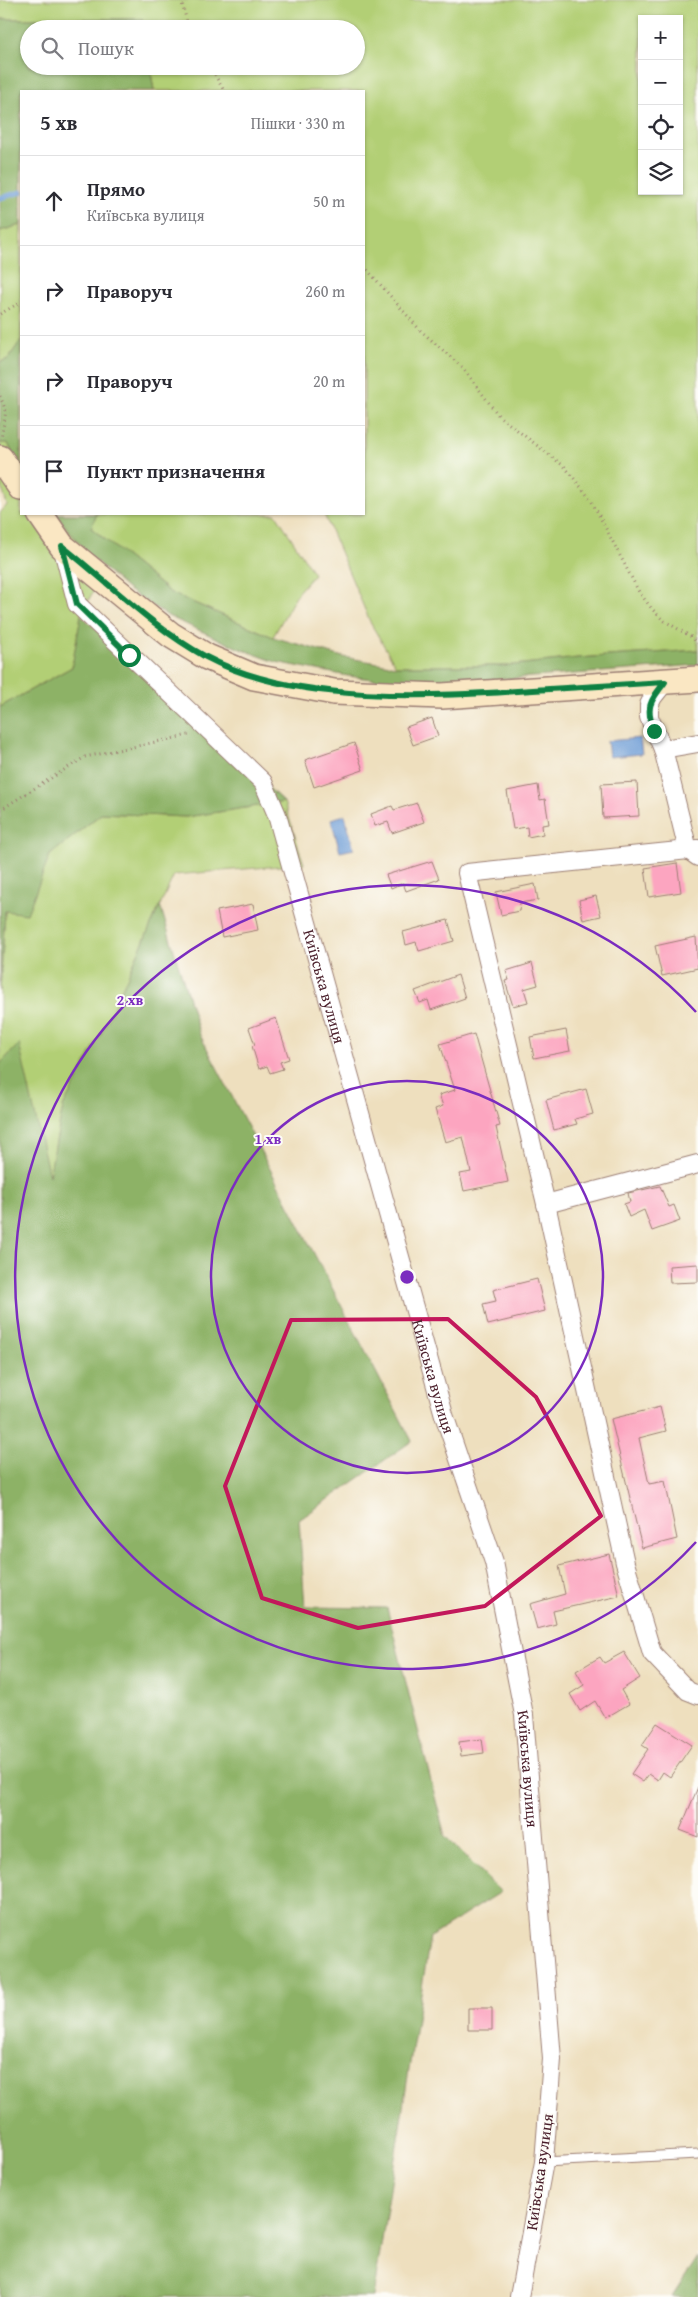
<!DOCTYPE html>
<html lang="uk">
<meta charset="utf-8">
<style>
:root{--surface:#fff;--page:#f7f7f7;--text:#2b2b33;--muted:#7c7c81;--line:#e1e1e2}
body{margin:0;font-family:"Gentium Book Plus",serif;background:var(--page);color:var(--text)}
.controls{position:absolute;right:15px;top:15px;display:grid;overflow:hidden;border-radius:0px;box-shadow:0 1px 4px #0004}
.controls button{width:45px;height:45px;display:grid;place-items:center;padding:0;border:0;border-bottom:1px solid var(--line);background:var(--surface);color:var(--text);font:25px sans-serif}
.stop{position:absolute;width:15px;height:15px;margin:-11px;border:4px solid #0b8043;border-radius:50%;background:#fff}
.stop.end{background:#0b8043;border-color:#fff;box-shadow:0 1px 5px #0008}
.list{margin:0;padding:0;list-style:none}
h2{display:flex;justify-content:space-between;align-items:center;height:65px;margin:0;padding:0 20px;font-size:21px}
h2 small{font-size:16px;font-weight:400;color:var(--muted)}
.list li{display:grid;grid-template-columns:32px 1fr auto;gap:15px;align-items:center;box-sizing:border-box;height:90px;padding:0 20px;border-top:1px solid var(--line)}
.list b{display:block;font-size:19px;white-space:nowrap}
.list p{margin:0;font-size:16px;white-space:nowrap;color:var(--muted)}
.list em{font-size:16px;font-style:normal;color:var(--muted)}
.icon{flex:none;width:28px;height:28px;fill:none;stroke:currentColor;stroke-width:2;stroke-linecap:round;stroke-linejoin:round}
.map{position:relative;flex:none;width:698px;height:2297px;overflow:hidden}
.search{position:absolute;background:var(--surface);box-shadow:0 1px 4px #0004;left:20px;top:20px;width:345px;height:55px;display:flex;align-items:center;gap:12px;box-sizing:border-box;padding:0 18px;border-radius:28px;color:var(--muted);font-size:19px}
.panel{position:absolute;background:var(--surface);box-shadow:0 1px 4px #0004;left:20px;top:90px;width:345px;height:425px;border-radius:0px}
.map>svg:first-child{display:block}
.green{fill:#b2cf75;stroke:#7e7750;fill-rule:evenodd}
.forest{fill:#8db266;stroke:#6c6848}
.water{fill:#6d9cd6;stroke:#5c5e80}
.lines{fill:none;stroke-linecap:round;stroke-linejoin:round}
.stream{stroke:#6d9cd6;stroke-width:5}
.building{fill:#fca5c0}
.lane-casing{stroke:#9c7f74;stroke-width:11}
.street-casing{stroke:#9c7f74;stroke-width:20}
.secondary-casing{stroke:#9c7f74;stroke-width:28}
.path{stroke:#9c7f74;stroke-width:3;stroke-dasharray:1 4;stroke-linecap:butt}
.lane{stroke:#fff;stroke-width:9}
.street{stroke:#fff;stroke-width:18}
.secondary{stroke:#fae7c3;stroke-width:25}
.route{stroke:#0b8043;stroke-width:6}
.marked{fill:none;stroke:#c2185b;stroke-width:4;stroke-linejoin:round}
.ring{fill:none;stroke:#7b2cbf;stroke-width:2.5}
.labels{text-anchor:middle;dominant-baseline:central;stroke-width:4;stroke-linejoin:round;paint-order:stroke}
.street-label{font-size:16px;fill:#4a1f2b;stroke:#fdfcf7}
.centre{fill:#7b2cbf;stroke:#fdfcf7;stroke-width:2.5}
.ring-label{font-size:15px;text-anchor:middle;font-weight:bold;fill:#7b2cbf;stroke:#fdfcf7;stroke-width:4;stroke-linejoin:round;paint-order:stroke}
</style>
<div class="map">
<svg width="698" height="2297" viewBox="0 0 698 2297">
<rect width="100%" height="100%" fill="#fdfcf7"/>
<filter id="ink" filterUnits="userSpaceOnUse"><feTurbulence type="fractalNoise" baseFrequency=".02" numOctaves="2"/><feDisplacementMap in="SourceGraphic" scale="10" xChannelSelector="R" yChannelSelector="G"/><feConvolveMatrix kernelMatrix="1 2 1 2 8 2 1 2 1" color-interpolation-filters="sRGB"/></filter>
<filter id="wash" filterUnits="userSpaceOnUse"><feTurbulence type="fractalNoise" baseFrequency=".0096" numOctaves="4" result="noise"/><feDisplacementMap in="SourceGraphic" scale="20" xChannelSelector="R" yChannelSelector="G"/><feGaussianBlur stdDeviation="1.12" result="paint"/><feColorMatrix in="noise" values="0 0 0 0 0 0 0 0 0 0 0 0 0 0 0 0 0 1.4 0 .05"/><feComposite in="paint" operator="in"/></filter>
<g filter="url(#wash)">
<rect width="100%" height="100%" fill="#eedfbe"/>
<path class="green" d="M0,0H698V650L578,658L505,666H396L371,624L324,514H364V91H154L150,66H356V29H143L141,19H0ZM642,19H679V191H642Z
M21,225V340L8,359L0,362V231Z
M0,443H8L21,473V514H56L88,554L101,576L81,615L72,667L0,707V513L7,505L0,482Z
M97,514H276L314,574L298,592L273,637L171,593L91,528Z
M284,802L304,864L174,875L106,1024L63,1107L49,1178L0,1064V991L5,911L27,913L50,855L102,813L186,817Z"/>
<path class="forest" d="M0,19H142L143,29H29V66H150L154,91H21V225L0,231Z
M21,340V473L8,443H0V362L8,359Z
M56,514H97L91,528L171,593L273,637L343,657L396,666H505L578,658L698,650V665L449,683L396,682L348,676L276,662L238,648L168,616L127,589L88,554Z
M81,615L284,802L186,817L102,813L50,855L27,914L5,911L0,991V707L72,667Z
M160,905L200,1035L412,1441L299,1520L305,1607L387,1608L445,1836L501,1892L430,1937L373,2297H0V1064L19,1044L49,1176L63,1107L106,1024Z
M698,2257V2297H672Z"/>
<path class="water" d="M640,738L642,754L609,757L607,741Z
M345,815L354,849L340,852L331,819Z"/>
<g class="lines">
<path class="stream" d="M0,198L21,192"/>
</g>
<g id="blocks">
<path class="building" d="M432,718L438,736L413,745L406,727Z
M354,743L363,770L314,787L305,760Z
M637,782L639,816L603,818L601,784Z
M538,785L540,800L545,799L549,824L542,825L543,834L528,837L527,827L513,829L507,791Z
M417,803L424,822L392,833L388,822L375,826L371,814L392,806L394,810Z
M432,861L439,879L406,891L403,883L391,888L386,875Z
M677,863L681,892L649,897L645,868Z
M535,884L538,900L520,903L519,911L501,915L496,892Z
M596,896L601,916L583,920L579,900Z
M253,904L258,930L222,937L217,911Z
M448,920L454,941L419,951L416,942L406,945L403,932Z
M696,937L698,968L662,976L655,946Z
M532,963L538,985L524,989L528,1002L513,1006L505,981L509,980L506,971Z
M458,975L465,998L431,1010L428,1000L420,1003L415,991Z
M276,1018L289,1059L280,1062L283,1069L270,1073L267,1066L259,1069L252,1046L255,1045L249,1028Z
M566,1030L570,1051L534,1058L530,1037Z
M474,1034L500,1126L496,1127L508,1182L464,1191L460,1174L471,1172L463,1137L445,1142L435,1109L443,1106L439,1095L455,1090L440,1044Z
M586,1089L593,1114L575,1119L577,1124L554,1130L546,1100Z
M660,1186L669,1207L674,1205L680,1221L652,1231L644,1210L629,1217L624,1204L630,1202L628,1193Z
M698,1264V1282L670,1283L669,1266Z
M537,1279L545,1311L488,1325L483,1304L496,1301L493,1290Z
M660,1407L666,1431L639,1438L649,1484L665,1481L677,1539L642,1548L611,1419Z
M609,1554L619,1596L553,1611L556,1624L537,1629L530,1604L565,1594L559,1566Z
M624,1652L640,1678L621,1690L629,1704L605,1718L595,1701L580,1711L570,1694L584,1685L576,1671L600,1657L604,1663Z
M657,1723L692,1745L670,1777L663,1772L658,1780L649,1774L643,1782L631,1774L648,1749L642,1745Z
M482,1739L484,1753L461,1756L459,1742Z
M698,1787V1837L680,1830Z
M468,2008H492V2030H468Z"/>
</g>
</g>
<g filter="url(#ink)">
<use href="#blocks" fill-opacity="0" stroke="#9c7f74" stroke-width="1"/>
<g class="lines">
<defs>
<path id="lane" d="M544,2162L698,2154"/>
<g id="street">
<path id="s1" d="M62,546L77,604L263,782L277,815L444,1415L494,1562L524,1715L552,2059L544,2162L519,2297"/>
<path d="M665,682L653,697L649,705V717L663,749L688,850L698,857"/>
<path d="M663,749L698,743"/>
<path d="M698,849L467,873L546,1204L625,1563L652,1653L688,1691L698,1695"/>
<path d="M546,1204L698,1164"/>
</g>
<path id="secondary" d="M0,458L21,488
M40,514L62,546L171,635L207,657L254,677L334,692L442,696L698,679"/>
</defs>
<use href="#lane" class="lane-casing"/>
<use href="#street" class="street-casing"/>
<use href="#secondary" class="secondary-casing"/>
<path class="path" d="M181,0L189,29
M210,66L224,91
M364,266L420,330L463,368L499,416L565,467L591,500L639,592L652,609L663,620L690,636L698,643
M0,314L21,302
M0,396L6,411L1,439
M0,810L85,757L189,735"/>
<use href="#lane" class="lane"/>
<use href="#street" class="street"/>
<use href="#secondary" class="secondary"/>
</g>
</g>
<g class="lines" filter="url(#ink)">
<path class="route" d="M129,655L77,604L62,546C109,583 153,628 206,657C296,705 434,697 533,690C577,687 621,685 665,682C650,701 645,707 654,731"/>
</g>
<path class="marked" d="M448,1319L536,1397L601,1516L485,1606L358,1628L262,1598L225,1486L291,1320Z"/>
<g class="ring">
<circle cx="407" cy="1277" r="196"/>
<path d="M696 1542A392 392 0 1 1 696 1012"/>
</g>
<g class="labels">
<g class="street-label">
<text stroke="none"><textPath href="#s1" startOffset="531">Київська вулиця</textPath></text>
<text stroke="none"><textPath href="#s1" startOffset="936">Київська вулиця</textPath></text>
<text stroke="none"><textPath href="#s1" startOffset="1341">Київська вулиця</textPath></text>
<text transform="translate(539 2172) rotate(-82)">Київська вулиця</text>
</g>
</g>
<circle cx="407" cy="1277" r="8" class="centre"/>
<g class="ring-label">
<text x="130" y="1005">2 хв</text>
<text x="268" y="1144">1 хв</text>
</g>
</svg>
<div class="controls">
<button>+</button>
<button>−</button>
<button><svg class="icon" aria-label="locate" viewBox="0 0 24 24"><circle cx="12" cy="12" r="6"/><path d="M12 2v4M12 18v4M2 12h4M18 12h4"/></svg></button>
<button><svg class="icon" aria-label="layers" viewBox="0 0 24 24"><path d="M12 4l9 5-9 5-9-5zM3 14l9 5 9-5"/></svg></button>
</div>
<div class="stop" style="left:129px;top:655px"></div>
<div class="stop end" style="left:654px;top:731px"></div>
<div class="search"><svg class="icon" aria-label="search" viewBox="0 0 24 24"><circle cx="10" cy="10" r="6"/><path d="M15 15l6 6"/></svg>Пошук</div>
<section class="panel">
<h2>5 хв<small>Пішки · 330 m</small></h2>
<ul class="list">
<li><svg class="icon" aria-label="ahead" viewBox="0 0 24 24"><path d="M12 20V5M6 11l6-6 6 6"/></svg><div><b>Прямо</b><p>Київська вулиця</p></div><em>50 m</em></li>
<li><svg class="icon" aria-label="right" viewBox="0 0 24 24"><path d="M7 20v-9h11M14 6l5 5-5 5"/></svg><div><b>Праворуч</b></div><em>260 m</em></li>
<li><svg class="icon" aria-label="right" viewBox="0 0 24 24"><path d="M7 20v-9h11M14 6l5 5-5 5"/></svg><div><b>Праворуч</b></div><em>20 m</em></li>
<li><svg class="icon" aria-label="arrive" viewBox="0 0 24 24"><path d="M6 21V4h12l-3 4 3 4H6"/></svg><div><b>Пункт призначення</b></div></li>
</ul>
</section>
</div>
